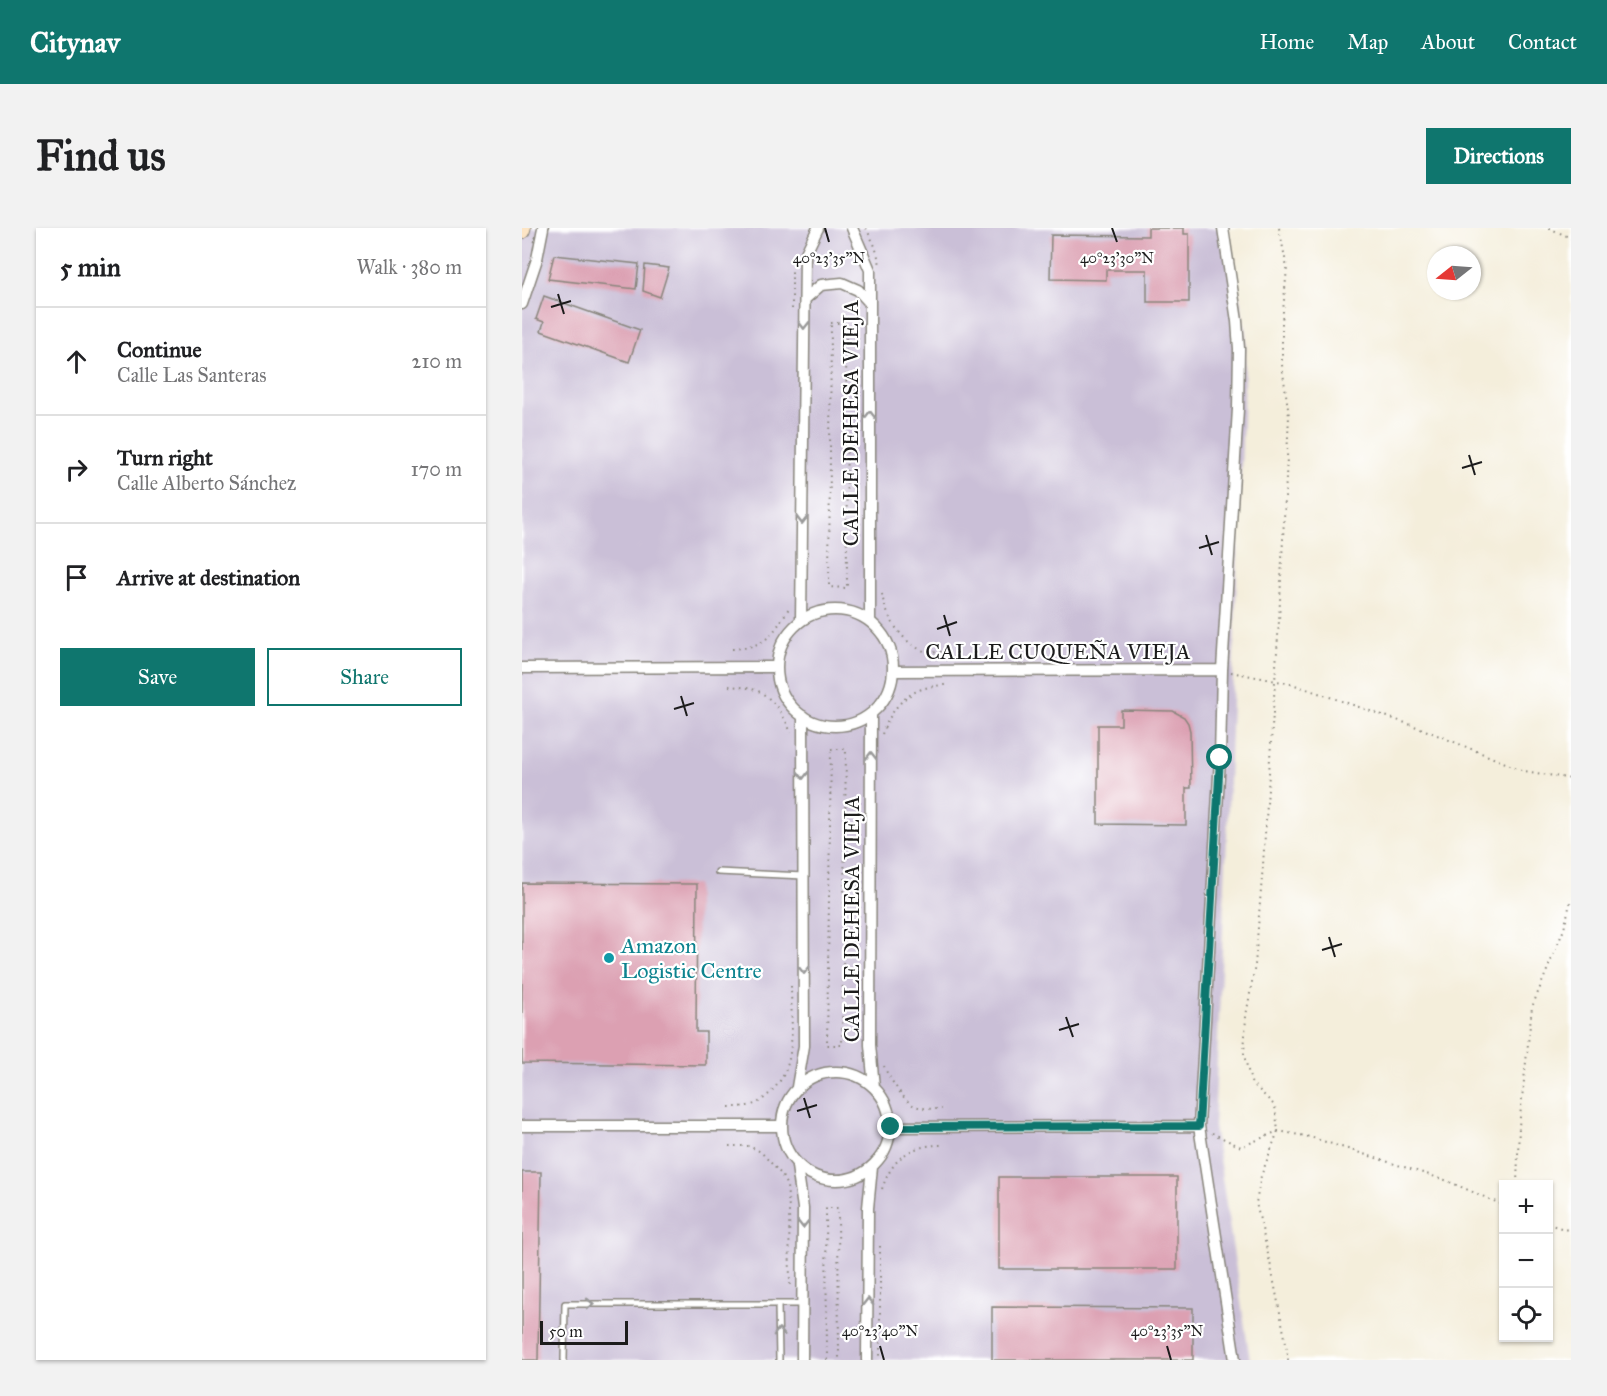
<!DOCTYPE html>
<meta charset="utf-8">
<style>
:root{--surface:#fff;--page:#f2f2f2;--text:#202124;--muted:#757577;--line:#e0e0e0;--accent:#0f766e}
body{margin:0;font-family:"IM FELL Great Primer",serif;background:var(--page);color:var(--text)}
.controls{position:absolute;right:18px;bottom:18px;display:grid;overflow:hidden;border-radius:0px;box-shadow:0 2px 4px #0004}
.controls button{width:54px;height:54px;display:grid;place-items:center;padding:0;border:0;border-bottom:2px solid var(--line);background:var(--surface);color:var(--text);font:30px sans-serif}
.compass{position:absolute;left:905px;top:18px;width:54px;height:54px;border-radius:50%;background:var(--surface);box-shadow:0 2px 4px #0004;rotate:253deg}
.scale{position:absolute;left:18px;bottom:15px;width:88px;box-sizing:border-box;padding-left:6px;border:3px solid #1c1c1c;border-top:0;font-size:16px;line-height:21px;white-space:nowrap;color:#1c1c1c;-webkit-text-stroke:4px #fff;paint-order:stroke}
.stop{position:absolute;width:18px;height:18px;margin:-14px;border:4px solid #0f766e;border-radius:50%;background:#fff}
.stop.end{background:#0f766e;border-color:#fff;box-shadow:0 2px 6px #0008}
.list{margin:0;padding:0;list-style:none}
h2{display:flex;justify-content:space-between;align-items:center;height:78px;margin:0;padding:0 24px;font-size:26px}
h2 small{font-size:20px;font-weight:400;color:var(--muted)}
.list li{display:grid;grid-template-columns:39px 1fr auto;gap:18px;align-items:center;box-sizing:border-box;height:108px;padding:0 24px;border-top:2px solid var(--line)}
.list b{display:block;font-size:22px;white-space:nowrap}
.list p{margin:0;font-size:20px;white-space:nowrap;color:var(--muted)}
.list em{font-size:20px;font-style:normal;color:var(--muted)}
.actions{display:flex;gap:12px;padding:18px 24px}
.actions a{flex:1;padding:14px 0;border:2px solid var(--accent);border-radius:0px;text-align:center;font-size:21px;color:var(--accent)}
.actions .main{background:var(--accent);color:#fff}
.icon{flex:none;width:33px;height:33px;fill:none;stroke:currentColor;stroke-width:2;stroke-linecap:round;stroke-linejoin:round}
.map{position:relative;flex:none;width:1049px;height:1132px;overflow:hidden;border-radius:0px}
header{display:flex;align-items:center;gap:36px;box-sizing:border-box;height:84px;padding:0 30px;background:var(--accent);color:#fff}
header strong{font-size:28px}
nav{display:flex;gap:33px;margin-inline-start:auto;font-size:21px}
.intro{display:flex;align-items:center;justify-content:space-between;box-sizing:border-box;height:144px;padding:0 36px}
h1{margin:0;font-size:42px}
.button{padding:15px 27px;border-radius:0px;background:var(--accent);color:#fff;font-size:21px;font-weight:700}
main{display:flex;gap:36px;padding:0 36px}
aside{flex:1;background:var(--surface);border-radius:0px;box-shadow:0 2px 4px #0004}
.map>svg:first-child{display:block}
.industrial{fill:#cabfd7}
.building{fill:#dca0b2}
.lines{fill:none;stroke-linecap:round;stroke-linejoin:round}
.service-casing{stroke:#88857c;stroke-width:8}
.minor-casing{stroke:#88857c;stroke-width:13}
.secondary-casing{stroke:#88857c;stroke-width:17}
.path{stroke:#88857c;stroke-width:2;stroke-dasharray:1.5 4.5;stroke-linecap:butt}
.service{stroke:#fff;stroke-width:5}
.minor{stroke:#fff;stroke-width:10}
.secondary{stroke:#fde5c5;stroke-width:15}
.oneway{stroke:#999}
.route{stroke:#0f766e;stroke-width:8}
.ticks{fill:none;stroke:#1c1c1c;stroke-width:2}
.culture-dot{fill:#0f9aa8;stroke:#fff;stroke-width:2}
.labels{text-anchor:middle;dominant-baseline:central;stroke-width:4.5;stroke-linejoin:round;paint-order:stroke}
.street-label{font-size:22px;fill:#1c1c1c;stroke:#fff}
.culture-label{font-size:22px;fill:#0d838f;stroke:#fff;text-anchor:start}
.ticks-label{font-size:15px;text-anchor:middle;fill:#1c1c1c;stroke:#fff;stroke-width:4.5;stroke-linejoin:round;paint-order:stroke}
</style>
<header>
<strong>Citynav</strong>
<nav><a>Home</a><a>Map</a><a>About</a><a>Contact</a></nav>
</header>
<div class="intro"><h1>Find us</h1><a class="button">Directions</a></div>
<main>
<aside>
<h2>5 min<small>Walk · 380 m</small></h2>
<ul class="list">
<li><svg class="icon" aria-label="ahead" viewBox="0 0 24 24"><path d="M12 20V5M6 11l6-6 6 6"/></svg><div><b>Continue</b><p>Calle Las Santeras</p></div><em>210 m</em></li>
<li><svg class="icon" aria-label="right" viewBox="0 0 24 24"><path d="M7 20v-9h11M14 6l5 5-5 5"/></svg><div><b>Turn right</b><p>Calle Alberto Sánchez</p></div><em>170 m</em></li>
<li><svg class="icon" aria-label="arrive" viewBox="0 0 24 24"><path d="M6 21V4h12l-3 4 3 4H6"/></svg><div><b>Arrive at destination</b></div></li>
</ul>
<div class="actions"><a class="main">Save</a><a>Share</a></div>
</aside>
<div class="map">
<svg width="1049" height="1132" viewBox="0 0 1049 1132">
<rect width="100%" height="100%" fill="#fff"/>
<filter id="ink" filterUnits="userSpaceOnUse"><feTurbulence type="fractalNoise" baseFrequency=".0167" numOctaves="2"/><feDisplacementMap in="SourceGraphic" scale="12" xChannelSelector="R" yChannelSelector="G"/><feConvolveMatrix kernelMatrix="1 2 1 2 8 2 1 2 1" color-interpolation-filters="sRGB"/></filter>
<filter id="wash" filterUnits="userSpaceOnUse"><feTurbulence type="fractalNoise" baseFrequency=".008" numOctaves="4" result="noise"/><feDisplacementMap in="SourceGraphic" scale="24" xChannelSelector="R" yChannelSelector="G"/><feGaussianBlur stdDeviation="1.35" result="paint"/><feColorMatrix in="noise" values="0 0 0 0 0 0 0 0 0 0 0 0 0 0 0 0 0 1.4 0 .05"/><feComposite in="paint" operator="in"/></filter>
<g filter="url(#wash)">
<rect width="100%" height="100%" fill="#f4eedb"/>
<path class="industrial" d="M0,0H706L724,108L704,633L692,898L728,1132H0Z"/>
<g id="blocks">
<path class="building" d="M626,0H662V6H667V74H625V42H584V52L528,51L529,7L626,8Z
M32,27L117,36L114,61L26,51Z
M123,37L147,40L138,69L121,63Z
M22,68L118,102L107,134L19,103L22,94L14,91Z
M599,482L651,483L662,489L666,495L668,503L669,560H664V597L576,596V497H599Z
M0,655L175,656L174,804H184V837L0,835Z
M0,944H19L16,1132H0Z
M477,949H655V1041H477Z
M470,1079L671,1080V1132H470Z"/>
</g>
</g>
<g filter="url(#ink)">
<use href="#blocks" fill-opacity="0" stroke="#88857c" stroke-width="1.5"/>
<g class="lines">
<defs>
<path id="service" d="M196,644L282,648
M256,1076L257,1132
M42,1132L43,1076H280"/>
<path id="minor" d="M330,0L348,42V393
M701,0L715,93L717,121L716,181L700,442L698,530L677,898L713,1132
M283,71L299,57L320,55L336,62L347,74
M0,76L15,31L21,0
M255 440a58 58 0 1 1 116 0a58 58 0 1 1-116 0Z
M279,393L283,27L296,0
M0,440L255,439
M372,443L700,442
M349,486L348,817L352,859
M260 898a54 54 0 1 1 108 0a54 54 0 1 1-108 0Z
M275,859L282,818L281,488
M0,898H259
M369,899L677,898
M275,938L281,980L280,1132
M345,1132L346,980L350,939"/>
<path id="secondary" d="M0,3L1,0"/>
</defs>
<use href="#service" class="service-casing"/>
<use href="#minor" class="minor-casing"/>
<use href="#secondary" class="secondary-casing"/>
<path class="path" d="M344,0L353,18L358,36
M757,0L765,40L760,94V137L767,188L757,393L741,637L733,737L724,788L722,827L729,854L753,878L756,903L739,948L734,975L749,1039L764,1115L766,1132
M1027,0L1049,10
M270,81V42
M309,95H324L325,360L307,359Z
M360,366C363,388 382,419 406,424C411,425 416,424 421,424
M210,421C244,419 250,408 267,380
M709,444L770,456L898,500L1003,543L1049,551
M207,458C216,459 227,459 236,463C252,471 263,489 269,505
M360,506C372,475 389,458 424,457
M309,521H324L320,817H305Z
M362,838C365,847 382,873 391,877C400,881 410,881 420,881
M207,879C217,879 226,879 235,875C249,867 262,851 266,835C272,812 269,781 269,756
M690,905L719,919L756,903L788,909L923,952L981,977
M207,918H227L239,924L259,946L265,958L267,981L268,1059
M995,956L997,898L1010,779L1042,701L1049,671
M360,961C370,931 387,917 419,917
M1026,996L1049,1003
M358,1018V1132
M305,1132L304,980H316L317,1132"/>
<use href="#service" class="service"/>
<use href="#minor" class="minor"/>
<use href="#secondary" class="secondary"/>
</g>
<defs><path id="oneway-chevron" d="M-2-3.5L2.5 0L-2 3.5" fill="none" stroke-width="1.6" stroke-linecap="round" stroke-linejoin="round" transform="scale(1.5)"/></defs>
<g class="oneway">
<use href="#oneway-chevron" transform="translate(282 97) rotate(91)"/>
<use href="#oneway-chevron" transform="translate(348 187) rotate(-90)"/>
<use href="#oneway-chevron" transform="translate(280 292) rotate(91)"/>
<use href="#oneway-chevron" transform="translate(349 528) rotate(-90)"/>
<use href="#oneway-chevron" transform="translate(281 547) rotate(90)"/>
<use href="#oneway-chevron" transform="translate(282 742) rotate(90)"/>
<use href="#oneway-chevron" transform="translate(281 996) rotate(90)"/>
<use href="#oneway-chevron" transform="translate(346 1074) rotate(-90)"/>
<use href="#oneway-chevron" transform="translate(68 1076)"/>
<use href="#oneway-chevron" transform="translate(257 1104) rotate(-92)"/>
</g>
</g>
<g class="lines" filter="url(#ink)">
<path class="route" d="M369,899L677,898L698,530"/>
</g>
<path class="ticks" d="M303,0L307,14M590,0L595,14M36,66L42,86M29,79L49,73M947,227L953,247M940,240L960,234M684,307L690,327M677,320L697,314M422,387L428,408M415,401L435,394M159,468L165,488M152,481L172,475M807,709L813,729M800,722L820,716M544,789L551,809M537,802L557,796M282,870L288,890M275,883L295,877M358,1118L362,1132M645,1118L649,1132"/>
<circle class="culture-dot" cx="87" cy="730" r="6"/>
<g class="labels">
<g class="street-label">
<text transform="translate(328 195) rotate(-90)">CALLE DEHESA VIEJA</text>
<text x="536" y="423">CALLE CUQUEÑA VIEJA</text>
<text transform="translate(329 691) rotate(-90)">CALLE DEHESA VIEJA</text>
</g>
<g class="culture-label">
<text x="99" y="717">Amazon<tspan x="99" dy="25">Logistic Centre</tspan></text>
</g>
</g>
<g class="ticks-label">
<text x="307" y="35">40°23'35"N</text>
<text x="595" y="35">40°23'30"N</text>
<text x="358" y="1108">40°23'40"N</text>
<text x="645" y="1108">40°23'35"N</text>
</g>
</svg>
<div class="controls">
<button>+</button>
<button>−</button>
<button><svg class="icon" aria-label="locate" viewBox="0 0 24 24"><circle cx="12" cy="12" r="6"/><path d="M12 2v4M12 18v4M2 12h4M18 12h4"/></svg></button>
</div>
<svg class="compass" viewBox="-18 -18 36 36"><path d="M0-13l5 13h-10z" fill="#e53935"/><path d="M0 13l5-13h-10z" fill="#757577"/></svg>
<div class="scale">50 m</div>
<div class="stop" style="left:698px;top:530px"></div>
<div class="stop end" style="left:369px;top:899px"></div>
</div>
</main>
